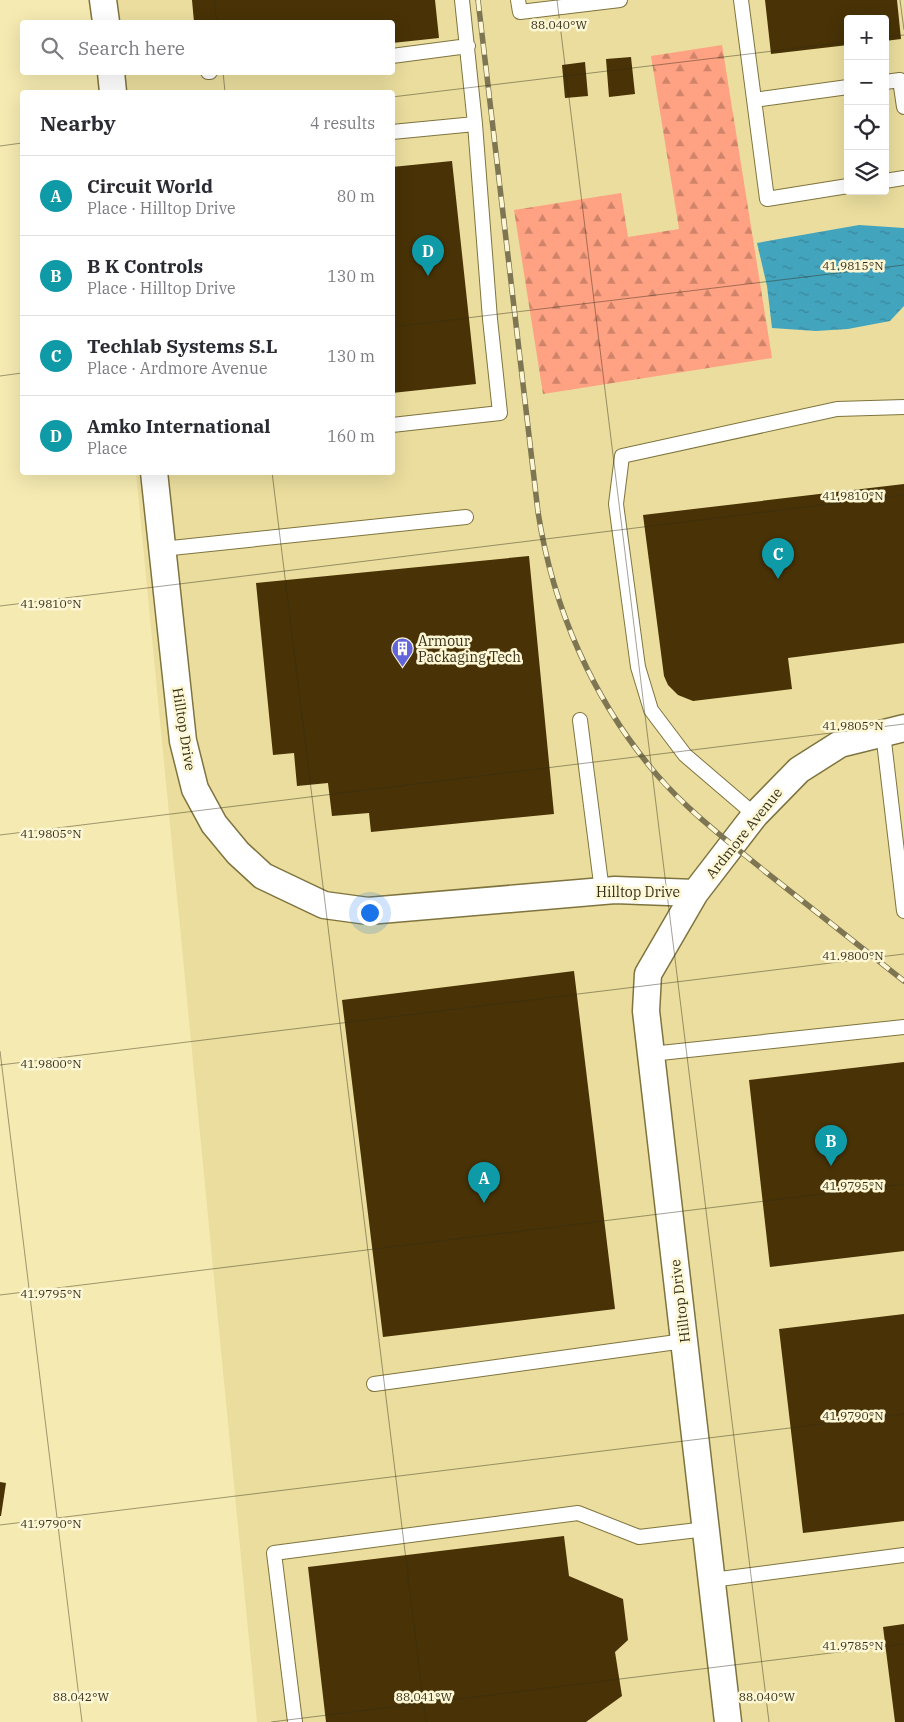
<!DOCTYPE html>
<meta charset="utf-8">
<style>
:root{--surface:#fff;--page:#f2f2f3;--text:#2b2b33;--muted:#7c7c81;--line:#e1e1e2;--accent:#111827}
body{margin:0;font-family:"IBM Plex Serif",serif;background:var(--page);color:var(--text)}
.controls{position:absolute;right:15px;top:15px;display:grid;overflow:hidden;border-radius:5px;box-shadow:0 5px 20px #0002}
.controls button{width:45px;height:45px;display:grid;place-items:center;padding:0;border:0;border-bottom:1px solid var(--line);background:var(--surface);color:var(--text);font:25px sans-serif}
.you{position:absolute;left:369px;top:912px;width:18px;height:18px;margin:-12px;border:4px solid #fff;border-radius:50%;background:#1a73e8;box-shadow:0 0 0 8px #1a73e833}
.badge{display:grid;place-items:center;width:32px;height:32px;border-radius:50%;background:var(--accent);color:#fff;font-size:16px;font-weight:700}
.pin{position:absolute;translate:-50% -41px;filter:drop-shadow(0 1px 2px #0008)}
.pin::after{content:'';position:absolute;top:26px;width:18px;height:15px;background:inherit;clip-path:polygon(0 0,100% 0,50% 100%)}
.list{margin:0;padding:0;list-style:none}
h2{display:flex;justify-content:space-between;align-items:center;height:65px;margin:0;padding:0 20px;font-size:21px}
h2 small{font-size:16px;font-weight:400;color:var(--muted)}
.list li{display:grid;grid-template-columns:32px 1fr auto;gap:15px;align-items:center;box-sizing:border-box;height:80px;padding:0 20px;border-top:1px solid var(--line)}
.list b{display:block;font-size:19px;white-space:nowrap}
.list p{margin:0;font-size:16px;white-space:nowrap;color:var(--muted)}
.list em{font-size:16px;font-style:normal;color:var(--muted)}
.icon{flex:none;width:28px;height:28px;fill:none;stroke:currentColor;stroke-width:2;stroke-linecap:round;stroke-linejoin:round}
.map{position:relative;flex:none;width:904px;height:1722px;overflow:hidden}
.search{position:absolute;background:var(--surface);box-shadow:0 5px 20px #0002;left:20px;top:20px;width:375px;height:55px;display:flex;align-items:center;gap:12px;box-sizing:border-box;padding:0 18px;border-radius:5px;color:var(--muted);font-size:19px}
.panel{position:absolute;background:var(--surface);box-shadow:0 5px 20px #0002;left:20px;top:90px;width:375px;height:385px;border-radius:5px}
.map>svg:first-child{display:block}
.built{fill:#eadd9d;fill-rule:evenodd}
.forest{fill:url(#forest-firs)}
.water{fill:url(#water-ripples)}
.building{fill:#483206}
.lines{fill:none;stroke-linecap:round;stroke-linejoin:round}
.lane-casing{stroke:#7f743f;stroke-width:16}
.street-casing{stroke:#7f743f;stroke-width:29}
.lane{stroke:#fff;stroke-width:14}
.street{stroke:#fff;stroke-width:26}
.rail-casing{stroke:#7e7653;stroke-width:5.5}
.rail{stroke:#fdf7d5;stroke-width:4;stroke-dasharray:11;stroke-linecap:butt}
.ticks{fill:none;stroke:#342f19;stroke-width:1;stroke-opacity:0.45}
.labels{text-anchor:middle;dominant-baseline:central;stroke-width:5;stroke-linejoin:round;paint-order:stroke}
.poi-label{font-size:14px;fill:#342f19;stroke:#fdf7d5;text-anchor:start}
.street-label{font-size:14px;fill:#342f19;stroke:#fdf7d5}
.ticks-label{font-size:12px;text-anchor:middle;fill:#342f19;stroke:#fdf7d5;stroke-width:5;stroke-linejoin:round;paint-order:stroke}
</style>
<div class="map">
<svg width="904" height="1722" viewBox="0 0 904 1722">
<defs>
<pattern id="forest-firs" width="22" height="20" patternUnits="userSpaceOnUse" patternTransform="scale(1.25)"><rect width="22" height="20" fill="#ffa183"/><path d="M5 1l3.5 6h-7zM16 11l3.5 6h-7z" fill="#cf846a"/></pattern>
<pattern id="water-ripples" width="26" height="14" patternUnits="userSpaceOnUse" patternTransform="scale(1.25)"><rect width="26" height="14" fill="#43a4be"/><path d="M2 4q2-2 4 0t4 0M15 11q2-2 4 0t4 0" fill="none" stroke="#39869a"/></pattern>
</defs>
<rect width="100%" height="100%" fill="#f5eab1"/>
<path class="built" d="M91,0H904V1722H257L136,473L392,472V92H100L98,73L392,72V22H93ZM848,19H885V191H848Z"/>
<path class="forest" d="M722,45L772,358L543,394L514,210L621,193L628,237L679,229L651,56Z"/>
<path class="water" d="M859,225L904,228V306L890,321L848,329L816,331L772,328L767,286L757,243Z"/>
<path class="building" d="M192,0H435L439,38L392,43V22H194Z
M765,0H897L901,39L885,41V19H848V45L771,54Z
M631,57L635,94L609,97L606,59Z
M585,62L588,96L565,98L562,65Z
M452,161L476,384L392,393V167Z
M904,484V643L788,658L792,689L693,701L678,695L668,685L664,676L643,515Z
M529,556L554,814L371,832L369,813L332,816L328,783L297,786L294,753L273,755L256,583Z
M574,971L615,1309L383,1337L342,1000Z
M904,1062V1251L770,1267L749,1080Z
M904,1314V1521L803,1533L779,1329Z
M0,1482L6,1483L1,1516H0Z
M564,1536L569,1576L623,1599L628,1640L615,1652L622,1696L586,1722H326L308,1567Z
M904,1624V1722H895L883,1627Z"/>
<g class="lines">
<defs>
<path id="lane" d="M518,0L520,12L620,0
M741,0L767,199L848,186
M392,56L468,46
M208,72H210
M885,82L900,80L904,107
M754,100L848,87
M392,132L475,124L462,0
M885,181L904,178
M392,425L500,413L490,319L475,124
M162,549L466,517
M580,720L602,891
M883,733L904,911
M755,815L685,755L651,710L638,667L616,504L622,456L837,409L904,407
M651,1054L904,1027
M374,1384L684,1341
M712,1580L904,1555
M295,1722L274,1553L578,1513L639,1537L706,1529"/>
<path id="street" d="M103,0L106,22
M111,72L113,92
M154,472L183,741L195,789L214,824L238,853L263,876L324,905L368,911L615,890L695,893
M728,1722L646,1011L648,974L695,893L755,815L799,770L840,744L904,728"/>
</defs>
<use href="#lane" class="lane-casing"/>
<use href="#street" class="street-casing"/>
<use href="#lane" class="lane"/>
<use href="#street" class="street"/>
<defs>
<path id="rail" d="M478,0L538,512C553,609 593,700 657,775C689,812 729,842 767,873C813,909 858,945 904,981"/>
</defs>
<use href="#rail" class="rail-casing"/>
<use href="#rail" class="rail"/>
</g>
<path class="ticks" d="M214,0L217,22M557,0L769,1722M900,0L904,30M885,37L904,35M223,72L225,92M392,97L848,42M0,146L22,143M392,327L904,265M0,376L22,373M272,472L426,1722M0,606L904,495M0,835L904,724M0,1051L82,1722M0,1065L904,954M0,1295L904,1184M0,1525L904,1414M271,1722L904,1644"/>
<defs>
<symbol id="building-pin" viewBox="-11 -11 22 30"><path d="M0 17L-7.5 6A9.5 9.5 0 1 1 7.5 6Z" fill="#6264dc" stroke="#fdf7d5"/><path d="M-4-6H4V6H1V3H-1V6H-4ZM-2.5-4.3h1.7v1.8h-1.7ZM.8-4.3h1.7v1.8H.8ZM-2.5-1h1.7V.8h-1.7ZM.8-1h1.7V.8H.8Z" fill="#fff"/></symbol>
</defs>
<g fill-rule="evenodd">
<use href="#building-pin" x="390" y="636" width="25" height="34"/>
</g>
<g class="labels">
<g class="poi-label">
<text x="418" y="641">Armour<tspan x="418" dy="16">Packaging Tech</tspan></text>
</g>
<g class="street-label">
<text transform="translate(184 729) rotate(81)">Hilltop Drive</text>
<text transform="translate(744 833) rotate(-51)">Ardmore Avenue</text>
<text x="638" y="892">Hilltop Drive</text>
<text transform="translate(680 1301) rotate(-97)">Hilltop Drive</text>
</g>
</g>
<g class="ticks-label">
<text x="559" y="29">88.040°W</text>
<text x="853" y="270">41.9815°N</text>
<text x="853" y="500">41.9810°N</text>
<text x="51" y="608">41.9810°N</text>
<text x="853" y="730">41.9805°N</text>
<text x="51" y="838">41.9805°N</text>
<text x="853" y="960">41.9800°N</text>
<text x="51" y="1068">41.9800°N</text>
<text x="853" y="1190">41.9795°N</text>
<text x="51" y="1298">41.9795°N</text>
<text x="853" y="1420">41.9790°N</text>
<text x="51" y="1528">41.9790°N</text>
<text x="853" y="1650">41.9785°N</text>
<text x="81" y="1701">88.042°W</text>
<text x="424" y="1701">88.041°W</text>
<text x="767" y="1701">88.040°W</text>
</g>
</svg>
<div class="controls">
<button>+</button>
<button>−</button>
<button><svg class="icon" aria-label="locate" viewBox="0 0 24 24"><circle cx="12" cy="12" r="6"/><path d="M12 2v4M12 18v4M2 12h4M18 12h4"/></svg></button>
<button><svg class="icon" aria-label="layers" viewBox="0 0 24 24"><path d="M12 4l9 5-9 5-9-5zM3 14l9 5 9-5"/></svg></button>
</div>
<div class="you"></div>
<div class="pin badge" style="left:484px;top:1203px;background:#0f9aa8">A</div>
<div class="pin badge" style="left:831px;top:1166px;background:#0f9aa8">B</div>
<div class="pin badge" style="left:778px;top:579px;background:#0f9aa8">C</div>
<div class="pin badge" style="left:428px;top:276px;background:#0f9aa8">D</div>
<div class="search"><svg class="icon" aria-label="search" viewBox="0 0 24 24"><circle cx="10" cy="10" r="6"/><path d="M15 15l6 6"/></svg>Search here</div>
<section class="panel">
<h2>Nearby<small>4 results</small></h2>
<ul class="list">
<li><span class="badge" style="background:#0f9aa8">A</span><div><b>Circuit World</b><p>Place · Hilltop Drive</p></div><em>80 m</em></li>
<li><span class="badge" style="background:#0f9aa8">B</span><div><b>B K Controls</b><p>Place · Hilltop Drive</p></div><em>130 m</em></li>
<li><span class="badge" style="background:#0f9aa8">C</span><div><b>Techlab Systems S.L</b><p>Place · Ardmore Avenue</p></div><em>130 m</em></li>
<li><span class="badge" style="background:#0f9aa8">D</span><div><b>Amko International</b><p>Place</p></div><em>160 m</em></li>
</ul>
</section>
</div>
